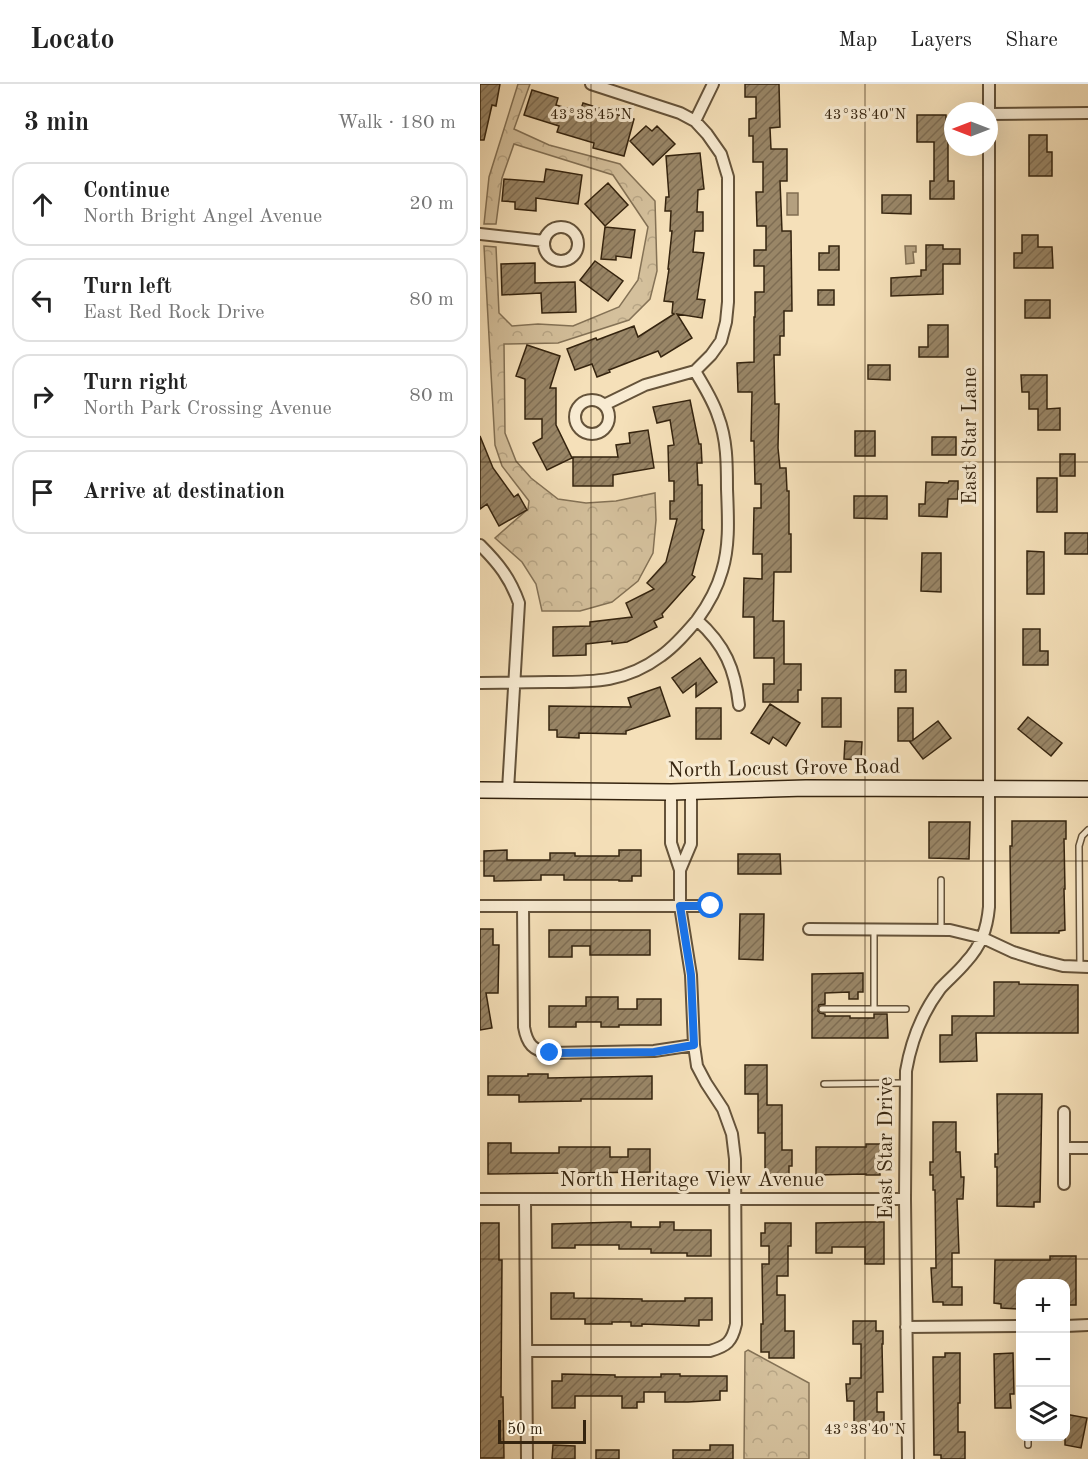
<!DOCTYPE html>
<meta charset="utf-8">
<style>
:root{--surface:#fff;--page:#f6f6f6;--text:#222;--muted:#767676;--line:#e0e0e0}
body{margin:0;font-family:"Old Standard TT",serif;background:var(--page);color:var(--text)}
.controls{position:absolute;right:18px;bottom:18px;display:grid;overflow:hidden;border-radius:12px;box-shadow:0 6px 24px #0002}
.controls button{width:54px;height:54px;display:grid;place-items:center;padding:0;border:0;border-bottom:2px solid var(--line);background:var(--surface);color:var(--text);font:30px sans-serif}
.compass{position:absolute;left:464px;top:18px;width:54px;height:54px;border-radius:50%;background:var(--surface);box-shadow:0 6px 24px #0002;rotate:270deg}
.scale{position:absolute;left:18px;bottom:15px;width:88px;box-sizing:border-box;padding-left:6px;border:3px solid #35240f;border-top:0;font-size:16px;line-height:21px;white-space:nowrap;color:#35240f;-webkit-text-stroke:4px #f8ebd2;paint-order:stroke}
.stop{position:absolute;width:18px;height:18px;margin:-14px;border:4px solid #1a73e8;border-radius:50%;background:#fff}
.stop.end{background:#1a73e8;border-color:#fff;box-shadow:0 2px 6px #0008}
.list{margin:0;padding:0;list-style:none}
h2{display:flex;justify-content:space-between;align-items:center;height:78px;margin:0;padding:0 24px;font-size:26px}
h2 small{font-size:20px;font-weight:400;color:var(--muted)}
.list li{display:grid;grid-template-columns:39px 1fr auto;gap:18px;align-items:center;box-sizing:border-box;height:84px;margin:0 12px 12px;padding:0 12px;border:2px solid var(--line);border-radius:18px}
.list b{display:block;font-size:22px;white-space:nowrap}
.list p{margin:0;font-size:20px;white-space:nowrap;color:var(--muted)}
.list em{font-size:20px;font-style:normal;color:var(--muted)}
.icon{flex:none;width:33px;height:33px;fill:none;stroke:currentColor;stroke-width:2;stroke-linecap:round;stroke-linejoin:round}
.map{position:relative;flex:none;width:608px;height:1375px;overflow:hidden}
header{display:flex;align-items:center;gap:36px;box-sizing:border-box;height:84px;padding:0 30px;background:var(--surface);border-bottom:2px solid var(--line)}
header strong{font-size:28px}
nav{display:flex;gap:33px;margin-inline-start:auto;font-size:21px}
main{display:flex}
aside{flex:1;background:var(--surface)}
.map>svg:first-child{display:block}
.park{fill:url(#park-crowns);stroke:#847256;stroke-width:1.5}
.water{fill:#b4a07f;stroke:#816e52;stroke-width:1.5}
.building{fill:url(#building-hatch);stroke:#35240f;stroke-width:1.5}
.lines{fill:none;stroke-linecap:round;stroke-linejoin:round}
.service-casing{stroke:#65533a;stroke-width:8}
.minor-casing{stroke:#65533a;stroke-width:14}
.secondary-casing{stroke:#35240f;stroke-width:18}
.service{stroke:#f8ebd2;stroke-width:5}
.minor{stroke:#f8ebd2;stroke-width:10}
.secondary{stroke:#f8ebd2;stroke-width:15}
.route{stroke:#1a73e8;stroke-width:8}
.ticks{fill:none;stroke:#35240f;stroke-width:1.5;stroke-opacity:0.45}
.labels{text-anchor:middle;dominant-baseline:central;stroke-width:6;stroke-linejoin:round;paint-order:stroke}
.street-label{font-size:21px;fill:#35240f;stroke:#f8ebd2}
.ticks-label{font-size:15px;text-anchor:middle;fill:#35240f;stroke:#f8ebd2;stroke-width:6;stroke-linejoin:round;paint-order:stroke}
</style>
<header>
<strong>Locato</strong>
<nav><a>Map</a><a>Layers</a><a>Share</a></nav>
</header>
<main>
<aside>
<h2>3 min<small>Walk · 180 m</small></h2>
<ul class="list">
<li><svg class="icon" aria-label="ahead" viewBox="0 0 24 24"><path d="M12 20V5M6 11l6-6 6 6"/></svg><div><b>Continue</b><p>North Bright Angel Avenue</p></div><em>20 m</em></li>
<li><svg class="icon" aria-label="left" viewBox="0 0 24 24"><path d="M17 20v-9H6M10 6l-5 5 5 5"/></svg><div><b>Turn left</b><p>East Red Rock Drive</p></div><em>80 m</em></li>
<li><svg class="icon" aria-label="right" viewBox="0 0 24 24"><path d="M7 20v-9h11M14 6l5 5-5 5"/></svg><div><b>Turn right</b><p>North Park Crossing Avenue</p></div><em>80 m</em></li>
<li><svg class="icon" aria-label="arrive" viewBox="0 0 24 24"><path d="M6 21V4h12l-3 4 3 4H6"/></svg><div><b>Arrive at destination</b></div></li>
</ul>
</aside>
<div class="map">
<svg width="608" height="1375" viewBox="0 0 608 1375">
<defs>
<pattern id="park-crowns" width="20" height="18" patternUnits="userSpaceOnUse" patternTransform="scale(1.5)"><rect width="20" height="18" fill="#d4c09c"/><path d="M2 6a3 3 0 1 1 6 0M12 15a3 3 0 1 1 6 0" fill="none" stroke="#b7a585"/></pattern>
<pattern id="building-hatch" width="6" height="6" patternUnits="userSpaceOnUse" patternTransform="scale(1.5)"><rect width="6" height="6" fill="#998667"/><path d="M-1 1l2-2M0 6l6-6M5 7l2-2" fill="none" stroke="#7e6d53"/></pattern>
</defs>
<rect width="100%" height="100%" fill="#f5e0b9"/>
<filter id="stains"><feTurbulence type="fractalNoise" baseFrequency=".00333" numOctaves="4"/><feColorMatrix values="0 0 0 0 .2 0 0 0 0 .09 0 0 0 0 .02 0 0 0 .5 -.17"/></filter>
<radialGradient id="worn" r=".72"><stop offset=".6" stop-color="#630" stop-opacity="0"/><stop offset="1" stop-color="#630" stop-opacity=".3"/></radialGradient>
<path class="park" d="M38,0H50L34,45L69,61L140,80L175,117L177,187L170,215L149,236L78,259L24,260L25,349L36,377L51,394L78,415L106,419L136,417L175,409L176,436L173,469L158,497L132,518L100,527H62L56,500L42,478L15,454L48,425L49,417L22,382L15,361L4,162L16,163L19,229L32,242L58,240L93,242L139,223L158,196L168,143L133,91L34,60L22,94L16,140H4L9,93Z
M268,1266L329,1299V1375H264L265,1268Z"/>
<path class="water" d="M307,109H318V131H307Z
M425,162H436V168H433L434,179L426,180Z"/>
<path class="building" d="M0,0H20L16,22L12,21L4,56H0Z
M265,0H299L300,43L290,44L291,65H307V97H300L302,147H311L312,227H304V252H300V271H294L295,320H299L298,364L300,384H306L307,407H309V450H311V488H294L293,537H304V580H321V606H318V618H283V600H294V574H274V533H263L264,494L282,495V470H273L274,424H281V400H275L274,357H271L272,308H258L257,279L274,278V233H275V208H284V182H274V166H286V142H277L276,108H283V78H273V52H269V35L276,34V13H265Z
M52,6L78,14L76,21L100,28L103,19L119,24V26L154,35L144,72L113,64L114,59L77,48L79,42L44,31Z
M437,31H466V39H473V58H468V97H474V115H450V97H454V58H437Z
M166,42L172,47L177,42L195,60L173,81L150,57Z
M549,51H567V68H572V92H549Z
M220,69L224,105L218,106L217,128H223V147H215L213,168L224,169L217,215L225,216L222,234L197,230L212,254L181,273L178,267L129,286L130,288L117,293L112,280L95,286L87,265L116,254L117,256L154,242L158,253L194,230L192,229L193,218L184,217L189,185H188L192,147H190L191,127H185L186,113H189L186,72Z
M66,85L102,91L98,120L56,114V127L35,125V118L22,117L24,95L64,98Z
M128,99L148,121L125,142L105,120Z
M402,111H431V130L402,129Z
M125,143L155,146L151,174L136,172V176L121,175Z
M542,151H558V163H572L573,184H534V169H542Z
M446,161H463V165H480V180H463V210L411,212V194L441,192V186H446Z
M349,162H359V186H339V169H349Z
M115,177L143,197L128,217L100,196Z
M55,179V199L95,198L96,228L62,229L61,209L22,211L21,180Z
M338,206H354V221H338Z
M545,216H570V234H545Z
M448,241H468V273H439V263H448Z
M47,261L80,272L70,304H76V341L92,374L67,386L53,359L62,354V335H45V295L36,292Z
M388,281H410V296L388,295Z
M541,291H567V325L580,324V346H558V325H549V308H542Z
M210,316L219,360H221L222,379H217L218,401H222V445L224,446L212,491L215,493L182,530L183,533L174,537L177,543L147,558L132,560V557L106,560V571L73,572V543L110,542V538L152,533L146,519L174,505L167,499L186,478L197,435H190V417H194V397H189L188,362L194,361L190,336L177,339L173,323Z
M168,346L174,384L133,391V402H93V373H138L136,361L150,359L149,349Z
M375,347H395V372H375Z
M0,352L13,384L34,413L38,410L47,426L19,442L7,420L0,425Z
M452,353H476V371H452Z
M580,370H595V392H580Z
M557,394H577V428H557Z
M469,397H478V415H468L467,433L439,432V420H445L446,398L468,399Z
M374,412H407V435L374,434Z
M585,449H608V470H585Z
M547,467L564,468V510H547Z
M442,469H461V508L441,507Z
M543,545H560V567H568V581H543Z
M220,574L237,598L216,613V599L203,609L192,594Z
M415,586H426V608H415Z
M180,603L190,632L146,647V650L99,649V654L77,653V646H69V622L151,623L148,614Z
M342,614H361V643H342Z
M290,620L320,639L306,662L293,653L289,660L271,649Z
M216,624H241V655H216Z
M418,624H433V656L458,637L471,654L443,675L430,658L431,657H418Z
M548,633L582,659L571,672L538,645Z
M365,657L382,658L381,676L364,675Z
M532,737H586V755H584L585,805H584L585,846L579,847V849H531L530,762H532Z
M449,738H490L489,775L449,774Z
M27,766V776H70V769H95V772H139V766H161V792H152V797H139V796H84V791H61V796L14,797V792H4V767Z
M258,770H300L301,790H258Z
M260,830H284L283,876L259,875Z
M0,845H13V861H19L18,909H6L12,944L0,946Z
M69,846H170V871H110V862H92V873H69Z
M383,889V908H378V915H369V908L345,909V920L339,921L338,927L340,929L345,930V932H370V934H394V930H407L408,954H332V890Z
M514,898H539V900L598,901V949H496L497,977L460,978V951H472V932H514Z
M106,913H138V925H157V915H181V941H139V943H121V938H96V943H69V922H106Z
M265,981H287V1021H302V1066H312V1082H309V1090H285V1049H278V1010H265Z
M48,990H68V994L172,992V1015H101V1017L39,1018V1011H8V992H48Z
M517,1010H562L560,1118H554V1123L517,1122V1083H515V1070H518Z
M453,1038H476V1068H480L481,1093H484L483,1115H477L479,1169H472V1203H482V1221H463V1218H453L451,1184H456L455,1106H453V1091H450V1078H453Z
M8,1059H31V1069H79V1063H130V1073H148V1065H170V1088L8,1090Z
M386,1060H404V1078H400V1091H386V1090L336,1091V1063H386Z
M139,1138H151V1143H180V1138H194V1146H231V1172H207V1169H171V1165H139V1161H95V1164H72V1140Z
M385,1138H404V1180H385V1163H352V1169H336V1139Z
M0,1139H19V1176H22L21,1313H23L24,1374H0Z
M285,1139H311V1162H308V1192H297V1211H305V1247H314V1274H289V1268H281V1240H283L282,1180H289V1162H281V1149H285Z
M570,1172H596V1221H585V1200H540V1225L521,1224V1220L514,1219L515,1176H570Z
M71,1209H94V1214L162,1215V1217H205V1214H232V1236H219V1242L162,1240V1242H151V1238H132V1240H105V1235H71Z
M373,1237H396V1247H403V1260H402L403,1308H397V1328H404V1342H374V1317H367L366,1300H370V1294H381V1260H373Z
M465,1269H480V1319H478V1348H485V1375H461V1371H454L453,1273H465Z
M533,1269L534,1310H530L531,1324H515L514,1270Z
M82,1290L135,1291V1293H181V1290H200V1292H247V1307H240V1316L208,1318H185V1308H164V1318H157V1324H142V1312H95V1324H72V1297H82Z
M585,1330L607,1334L601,1364L585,1361Z
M73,1361L95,1362V1375H72Z
M230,1361H253V1375H193V1366H230Z
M116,1366H139V1375H116Z"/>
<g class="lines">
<defs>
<path id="service" d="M394,845V925
M461,846V796
M600,883L599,762L602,752L608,746
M342,925H426
M344,1000L425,999
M548,1352V1361"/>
<path id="minor" d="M111,0L200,29L215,37L227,50L241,70L248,93V218L246,238L241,257L231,271L215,287L165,301L124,321
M509,30L608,29
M215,37L233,0
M64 160a17 17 0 1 1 34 0a17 17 0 1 1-34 0Z
M0,150L64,157
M215,287C223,301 233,316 238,332C247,355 247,380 247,405C248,432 250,461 242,487C237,505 228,521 217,536C245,561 255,585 259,621
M95 333a17 17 0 1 1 34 0a17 17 0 1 1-34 0Z
M0,461C19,480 30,494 39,519L28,706
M0,599C23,599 47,598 70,598C112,598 145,599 181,572C195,562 206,549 217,536
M200,786L211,760V708
M0,822H232
M43,822L44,943C47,960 53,967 70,969L174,967L214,961
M329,845L470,846L503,854L533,868L559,876L583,882L608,883
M585,1064H608
M584,1100V1028
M0,1115H425
M45,1115L47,1375
M586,1242L608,1241
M426,1243L540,1242
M47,1267H230C247,1262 252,1258 256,1240L255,1075L252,1050L243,1025L226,999L217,982L214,961L211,891L200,822V786L191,759V708
M428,1375L425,1115L426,987C431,958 442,929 460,905C468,896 478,888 486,878C501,862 507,845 509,823V0"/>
<path id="secondary" d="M0,706L191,708L326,704L608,705"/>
</defs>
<use href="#service" class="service-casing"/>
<use href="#minor" class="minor-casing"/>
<use href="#secondary" class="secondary-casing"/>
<use href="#service" class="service"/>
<use href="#minor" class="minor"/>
<use href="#secondary" class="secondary"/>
</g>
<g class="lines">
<path class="route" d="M70,969L174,968L214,961L211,891L200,822H231"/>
</g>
<path class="ticks" d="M111,0V1375M385,0V1375M0,378H608M0,777H608M0,1175H608"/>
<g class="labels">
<g class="street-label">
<text transform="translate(490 352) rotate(-90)">East Star Lane</text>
<text transform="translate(304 685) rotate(-1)">North Locust Grove Road</text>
<text transform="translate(406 1064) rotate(-90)">East Star Drive</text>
<text x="212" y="1096">North Heritage View Avenue</text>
</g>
</g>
<g class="ticks-label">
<text x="111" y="35">43°38'45"N</text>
<text x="385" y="35">43°38'40"N</text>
<text x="385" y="1350">43°38'40"N</text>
</g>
<rect width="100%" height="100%" filter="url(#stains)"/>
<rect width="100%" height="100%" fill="url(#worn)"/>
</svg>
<div class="controls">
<button>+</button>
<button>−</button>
<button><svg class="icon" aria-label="layers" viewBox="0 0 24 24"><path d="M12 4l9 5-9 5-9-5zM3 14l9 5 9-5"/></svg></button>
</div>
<svg class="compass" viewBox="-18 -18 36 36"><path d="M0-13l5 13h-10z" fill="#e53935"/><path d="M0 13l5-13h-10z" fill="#767676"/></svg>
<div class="scale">50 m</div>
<div class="stop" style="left:231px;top:822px"></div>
<div class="stop end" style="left:70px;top:969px"></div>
</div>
</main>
